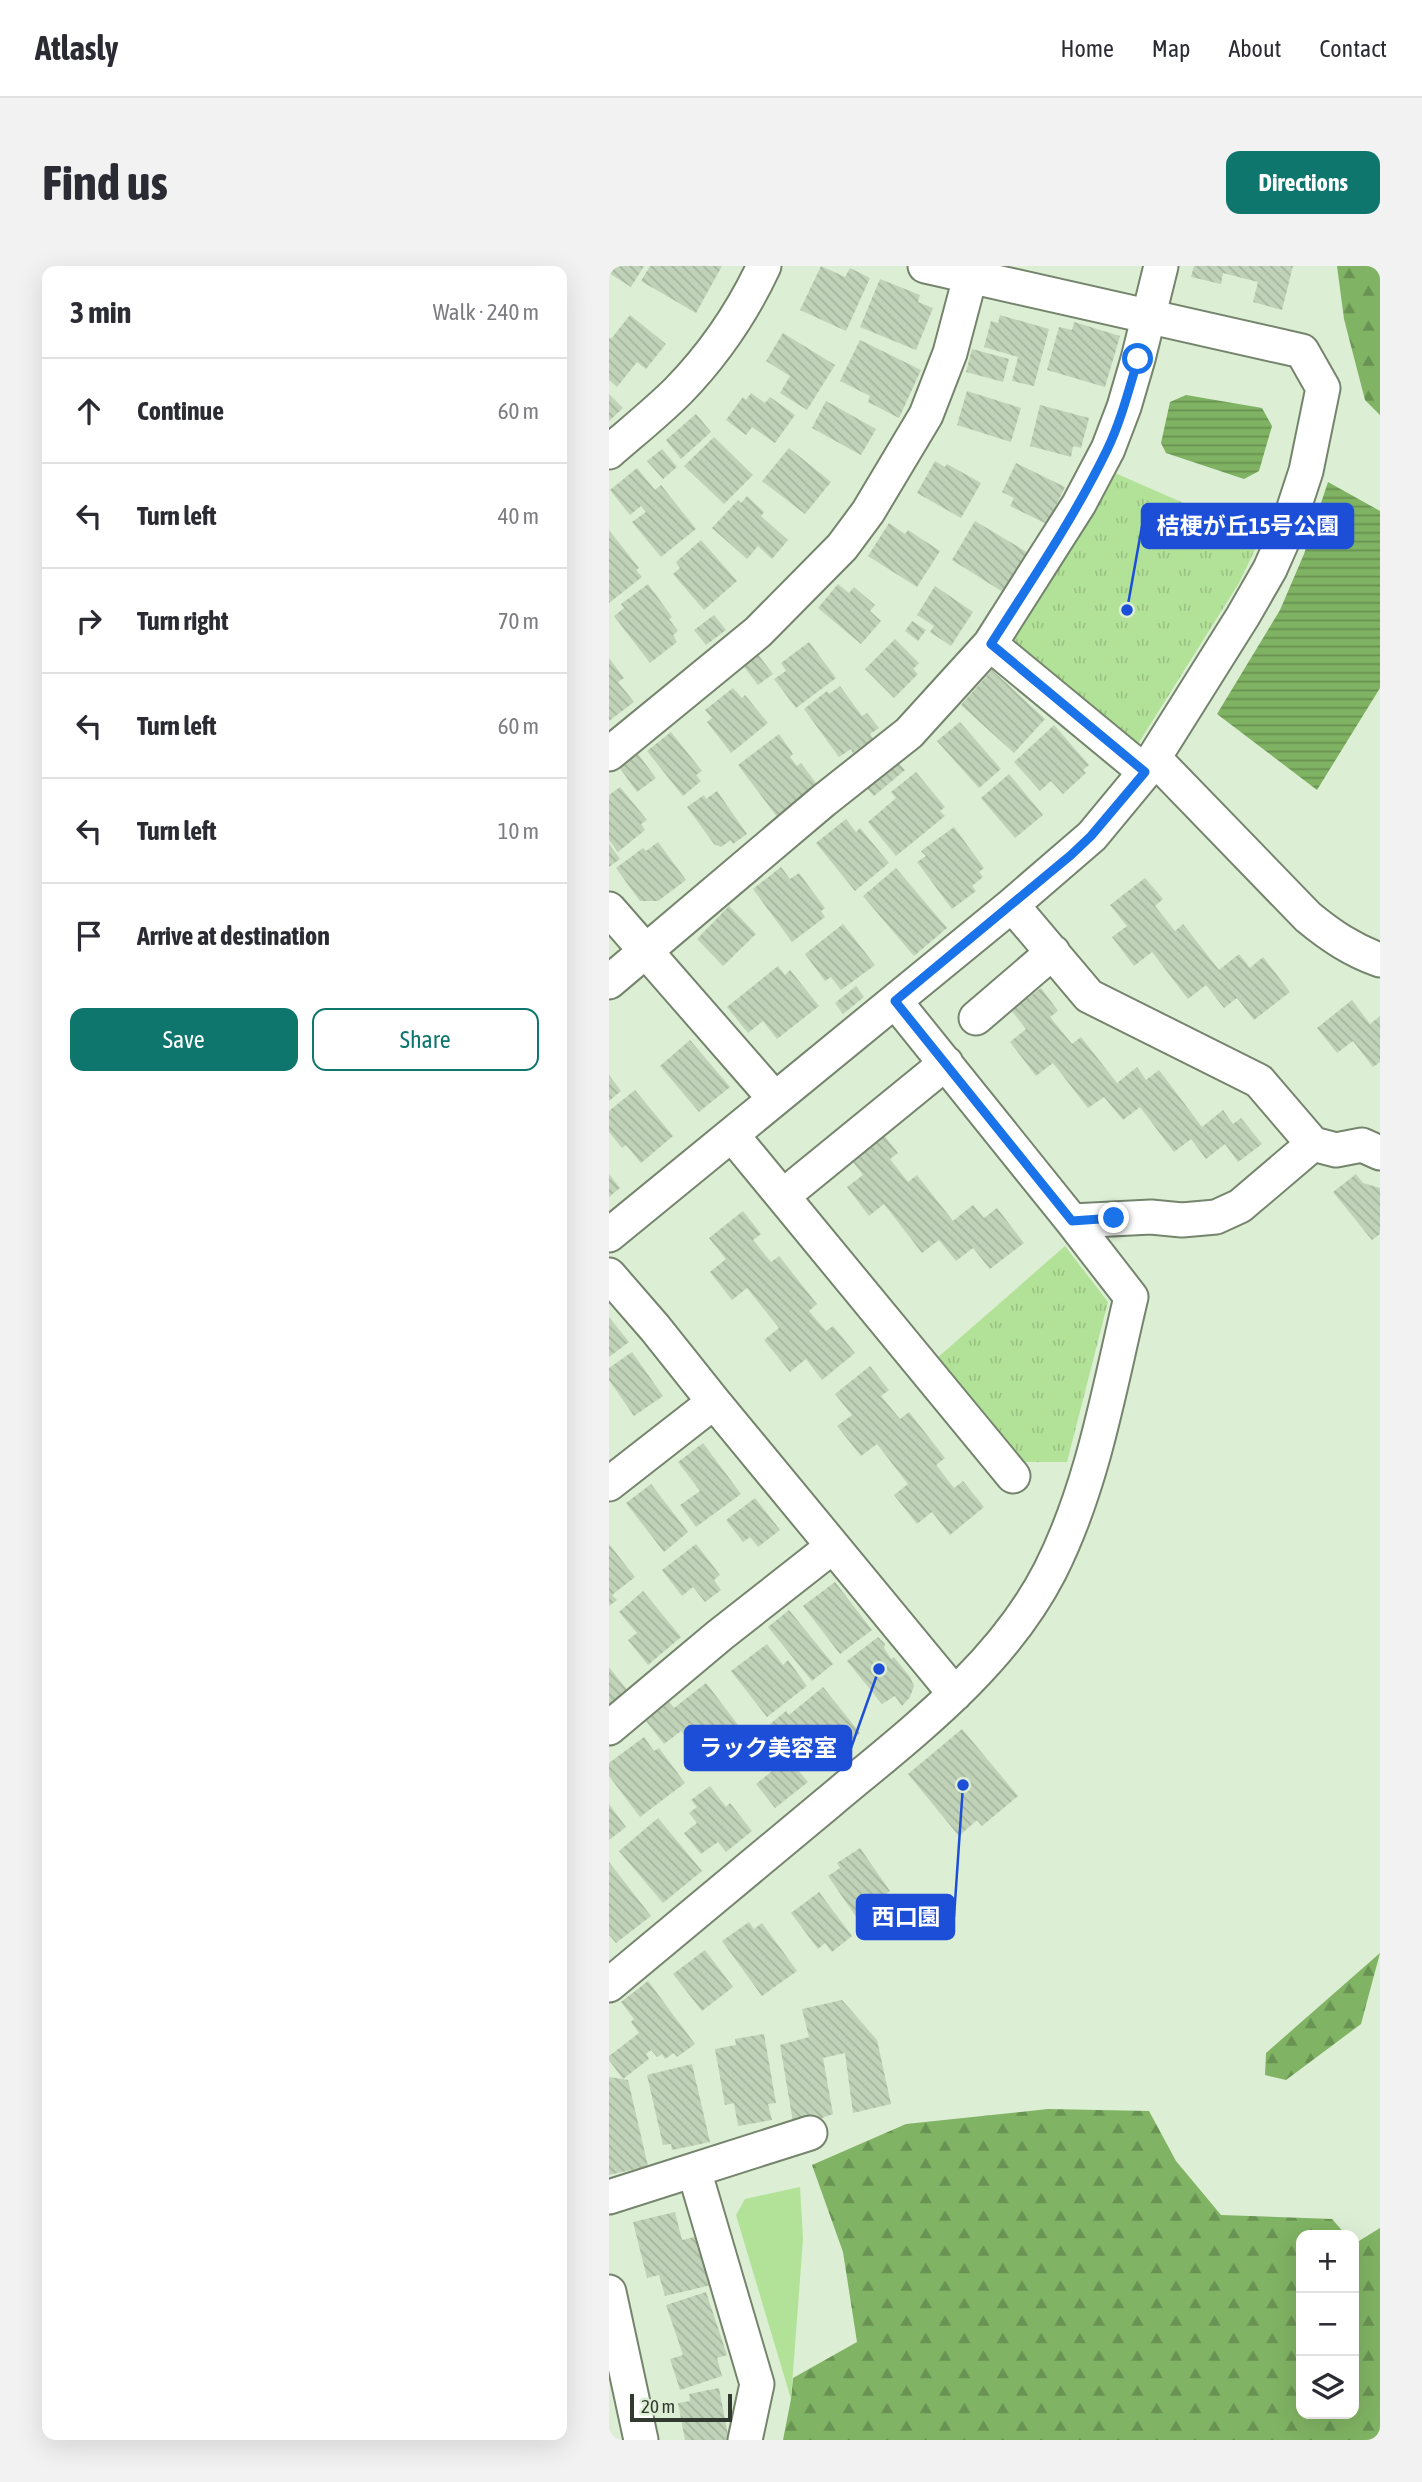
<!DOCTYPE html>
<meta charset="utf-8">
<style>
:root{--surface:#fff;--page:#f2f2f3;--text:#2b2b33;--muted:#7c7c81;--line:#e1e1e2;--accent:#0f766e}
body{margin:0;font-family:"Asap Condensed","Noto Sans JP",sans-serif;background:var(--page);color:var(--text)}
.controls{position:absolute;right:21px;bottom:21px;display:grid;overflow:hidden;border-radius:14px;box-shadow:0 7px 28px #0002}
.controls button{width:63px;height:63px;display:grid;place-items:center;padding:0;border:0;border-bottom:2px solid var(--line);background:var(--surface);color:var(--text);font:35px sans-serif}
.scale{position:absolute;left:21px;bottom:18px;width:102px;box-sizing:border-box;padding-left:7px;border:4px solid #32392f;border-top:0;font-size:19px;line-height:24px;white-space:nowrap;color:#32392f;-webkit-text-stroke:5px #dceed3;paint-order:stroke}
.stop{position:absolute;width:21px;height:21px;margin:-16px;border:5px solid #1a73e8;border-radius:50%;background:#fff}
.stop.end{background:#1a73e8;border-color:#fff;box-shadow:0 2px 7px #0008}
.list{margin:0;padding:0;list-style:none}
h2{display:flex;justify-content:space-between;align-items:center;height:91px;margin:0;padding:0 28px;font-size:30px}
h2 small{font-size:23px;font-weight:400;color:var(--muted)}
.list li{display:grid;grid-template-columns:46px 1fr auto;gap:21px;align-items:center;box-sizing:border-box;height:105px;padding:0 28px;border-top:2px solid var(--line)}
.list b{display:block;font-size:26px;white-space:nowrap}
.list em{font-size:23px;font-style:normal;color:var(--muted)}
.actions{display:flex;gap:14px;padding:21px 28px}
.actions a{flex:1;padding:16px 0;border:2px solid var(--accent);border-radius:14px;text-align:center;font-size:24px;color:var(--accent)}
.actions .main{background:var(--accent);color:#fff}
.icon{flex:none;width:38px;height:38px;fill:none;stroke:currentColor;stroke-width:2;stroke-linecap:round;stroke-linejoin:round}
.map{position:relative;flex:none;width:771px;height:2174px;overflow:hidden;border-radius:14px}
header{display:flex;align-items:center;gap:42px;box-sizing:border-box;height:98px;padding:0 35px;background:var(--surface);border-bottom:2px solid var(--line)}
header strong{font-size:33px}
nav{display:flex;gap:38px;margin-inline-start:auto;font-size:24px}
.intro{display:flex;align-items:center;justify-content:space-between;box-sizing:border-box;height:168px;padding:0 42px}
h1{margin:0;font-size:49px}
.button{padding:18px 32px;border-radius:14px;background:var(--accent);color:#fff;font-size:24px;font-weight:700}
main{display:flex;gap:42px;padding:0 42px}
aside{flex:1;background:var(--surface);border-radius:14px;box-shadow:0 7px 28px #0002}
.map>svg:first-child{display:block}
.forest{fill:url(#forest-firs)}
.park{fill:url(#park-tufts)}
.garden{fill:#b2e298}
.water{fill:url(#water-rules)}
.building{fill:url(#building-back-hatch)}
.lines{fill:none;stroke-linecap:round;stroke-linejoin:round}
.minor-casing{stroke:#75856d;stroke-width:37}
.minor{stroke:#fff;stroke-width:33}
.route{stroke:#1a73e8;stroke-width:9}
.leader{fill:none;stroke:#1d4ed8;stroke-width:2.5}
.callout-dot{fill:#1d4ed8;stroke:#dceed3;stroke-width:2.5}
.callout{fill:#1d4ed8;stroke:#1d4ed8;stroke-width:2.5}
.callout-label{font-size:23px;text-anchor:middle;font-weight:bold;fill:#fff}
</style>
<header>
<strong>Atlasly</strong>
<nav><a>Home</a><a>Map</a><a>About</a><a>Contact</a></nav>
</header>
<div class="intro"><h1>Find us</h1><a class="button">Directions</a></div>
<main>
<aside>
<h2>3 min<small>Walk · 240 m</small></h2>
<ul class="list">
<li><svg class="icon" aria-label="ahead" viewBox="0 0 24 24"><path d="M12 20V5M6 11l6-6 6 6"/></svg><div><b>Continue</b></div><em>60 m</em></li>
<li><svg class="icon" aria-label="left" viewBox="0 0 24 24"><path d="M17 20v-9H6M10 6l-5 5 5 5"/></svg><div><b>Turn left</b></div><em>40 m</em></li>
<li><svg class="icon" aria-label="right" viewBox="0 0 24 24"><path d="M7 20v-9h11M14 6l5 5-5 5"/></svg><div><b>Turn right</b></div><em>70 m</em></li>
<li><svg class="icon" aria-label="left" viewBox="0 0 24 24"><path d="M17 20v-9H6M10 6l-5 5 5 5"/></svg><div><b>Turn left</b></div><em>60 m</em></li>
<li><svg class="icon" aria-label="left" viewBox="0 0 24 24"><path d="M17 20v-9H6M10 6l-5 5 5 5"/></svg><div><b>Turn left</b></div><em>10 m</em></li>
<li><svg class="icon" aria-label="arrive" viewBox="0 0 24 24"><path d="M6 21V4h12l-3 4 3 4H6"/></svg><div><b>Arrive at destination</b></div></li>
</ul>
<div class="actions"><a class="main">Save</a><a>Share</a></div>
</aside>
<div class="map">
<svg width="771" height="2174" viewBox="0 0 771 2174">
<defs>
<pattern id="forest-firs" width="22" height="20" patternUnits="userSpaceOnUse" patternTransform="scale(1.75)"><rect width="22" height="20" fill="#80b363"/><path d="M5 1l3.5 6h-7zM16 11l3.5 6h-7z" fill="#699352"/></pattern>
<pattern id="park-tufts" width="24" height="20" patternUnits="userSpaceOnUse" patternTransform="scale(1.75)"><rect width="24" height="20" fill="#b2e298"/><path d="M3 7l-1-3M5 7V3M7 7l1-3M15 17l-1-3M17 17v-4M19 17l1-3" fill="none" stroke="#9ac383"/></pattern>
<pattern id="water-rules" width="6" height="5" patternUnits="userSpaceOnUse" patternTransform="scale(1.75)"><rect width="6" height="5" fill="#7fb262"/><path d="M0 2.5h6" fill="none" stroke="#699251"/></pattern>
<pattern id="building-back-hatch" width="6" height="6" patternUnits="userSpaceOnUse" patternTransform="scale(1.75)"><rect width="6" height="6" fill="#c0d2b8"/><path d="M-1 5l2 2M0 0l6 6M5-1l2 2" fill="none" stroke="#a5b59e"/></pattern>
</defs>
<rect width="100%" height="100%" fill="#dceed3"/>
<path class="forest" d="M728,0H771V149L756,134L735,53Z
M771,1687L752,1758L677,1814L656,1809L657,1787Z
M439,1843L540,1845L567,1895L612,1949L723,1953L737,1969H692V2148H745V1978L771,1962V2174H174L182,2133L184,2112L248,2076L234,1986L203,1899L297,1858Z"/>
<path class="park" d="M506,207L652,271L630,317L529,478L516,474L408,384L405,371L460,286Z
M456,980L499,1036L458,1196H413L328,1092Z"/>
<path class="garden" d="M191,1921L194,1973L182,2133L127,1949L136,1933Z"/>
<path class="water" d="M577,129L653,142L663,160L650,205L635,213L557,187L552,177L561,136Z
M719,216L771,245V422L708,524L608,448L671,344L695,288Z"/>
<path class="building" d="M0,0H35L22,21L0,7Z
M41,0H113L87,47L32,15Z
M212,0L236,11L241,2L261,12L237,65L191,44Z
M585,0H684L673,44L644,36L649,16L614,7L612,18L582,11Z
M271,13L311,29L309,36L324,42L307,84L251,61Z
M21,49L57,78L37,103L28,96L8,121L0,114V71L2,73Z
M391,49L440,63L425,120L403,115L409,91L375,81L382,55L389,57Z
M465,56L511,70L496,121L438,104L450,61L463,64Z
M174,67L226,99L198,144L171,127L181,110L157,95Z
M251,74L312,104L290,152L259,136L261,130L231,115Z
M363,83L400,93L394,116L357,106Z
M358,125L412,142L402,176L348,159Z
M142,127L156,137L161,131L186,149L166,177L143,161L137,169L117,154L134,131L137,134Z
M0,128L14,142L0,155Z
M217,135L267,163L252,189L203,162Z
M431,139L480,152L472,182L464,180L462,191L421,180Z
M87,148L102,166L72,193L57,174Z
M105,171L144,209L115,238L75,200Z
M180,182L222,216L196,248L153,215Z
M53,183L68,201L54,213L38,195Z
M326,195L336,201L338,198L372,217L352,252L308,227Z
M407,197L456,221L438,258L401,240L405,232L393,226Z
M28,202L46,224L52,219L87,263L52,291L23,256L37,246L32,240L21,249L1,224Z
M138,230L155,246L152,250L179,274L163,293L149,280L138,293L103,262L129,234L132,237Z
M366,255L421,288L397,328L343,294Z
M280,257L296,268L299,264L331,285L308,321L259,290Z
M0,264L30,302L27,304L33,311L0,337Z
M92,274L128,315L95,344L64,308L71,302L67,296Z
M39,318L63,351L60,353L69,365L64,369L68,376L41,397L5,350L15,342L12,338Z
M229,318L240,327L245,321L266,339L261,345L272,355L252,378L209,342Z
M326,320L364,346L342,380L321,366L325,360L308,349Z
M105,349L117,364L97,379L85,364Z
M303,355L317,364L309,375L296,365Z
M286,373L310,397L304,403L309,408L285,432L256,403Z
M200,376L227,412L187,442L165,413L177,405L172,397Z
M147,386L164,408L149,419L132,397Z
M0,392L15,412L9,416L25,436L0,455Z
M383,404L436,453L405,487L352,439Z
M231,420L253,450L258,447L270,462L261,468L264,473L244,487L242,483L230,491L195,443L218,425L220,428Z
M124,422L133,432L136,429L159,457L122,487L98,456L103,452L96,444Z
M351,456L392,503L370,522L328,475Z
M445,459L480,499L474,504L477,507L454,528L442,515L431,525L405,496Z
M62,466L93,505L87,509L92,515L74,530L38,485Z
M170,468L184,488L181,491L188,500L192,497L210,521L169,552L129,499Z
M29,488L47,512L28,526L10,501Z
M286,493L296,504L265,530L255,519Z
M307,506L336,541L331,545L336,550L287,590L259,556L287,532L282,526Z
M400,508L434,549L406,572L372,532Z
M11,521L38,554L32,558L36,564L9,586L0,574V529Z
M108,525L138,568L124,578L122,574L112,581L105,578L78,541L95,529L97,533Z
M237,553L247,566L251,562L280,597L246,625L207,577Z
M345,561L375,602L370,606L374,611L363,620L367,625L343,643L308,596L317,590L312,585Z
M49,576L77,614L49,635H31L7,602L34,582L37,585Z
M0,578L11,593L0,601Z
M172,601L181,613L190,607L216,642L212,645L216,651L183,676L144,623Z
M287,602L338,662L305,690L254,630Z
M536,612L554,633L546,640L566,665L574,658L610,704L630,688L641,702L654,691L681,726L645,754L628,732L615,742L597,719L579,733L543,686L525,700L503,671L518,660L501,639Z
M120,640L147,668L114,700L88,673Z
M234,658L266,699L232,724L222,711L216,715L196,688Z
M169,700L176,709L181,704L210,740L168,773L154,755L139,767L118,741Z
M247,720L255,731L234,748L226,737Z
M432,722L449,745L441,751L463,778L472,771L508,817L528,801L537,814L550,804L593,861L614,844L624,858L632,852L653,878L629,896L616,878L597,893L582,873L565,886L531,841L514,854L495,831L479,842L444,797L427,810L401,776L417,763L402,744Z
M743,734L761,758L771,750V796L764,801L744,775L728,787L708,762Z
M81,774L121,821L90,846L51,800Z
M0,809L12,825L0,835Z
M26,824L64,870L32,897L17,879L13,882L0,866V845Z
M269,862L289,887L281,893L299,916L308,909L344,955L364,939L375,952L388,942L415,977L381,1003L364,982L347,995L330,974L313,987L275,938L260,950L238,921L254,909L237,887Z
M0,908L11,922L0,931Z
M747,908L754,917L771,922V968L763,974L724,926Z
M134,945L152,968L144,974L162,996L170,990L208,1038L200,1045L217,1065L224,1060L246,1087L213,1114L197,1093L181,1106L155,1074L170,1062L138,1022L123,1034L101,1006L117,993L100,972Z
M0,1051L20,1076L0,1091Z
M23,1086L54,1130L25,1150L0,1114V1102Z
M261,1100L280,1124L272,1130L291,1153L300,1146L336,1192L327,1199L345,1222L354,1215L375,1241L341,1269L323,1246L308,1258L285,1229L299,1218L268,1178L252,1190L228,1160L243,1149L226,1128Z
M94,1177L132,1228L87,1261L71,1239L91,1225L69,1196Z
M42,1218L79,1266L55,1286L17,1237Z
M146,1232L171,1264L149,1281L141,1271L134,1276L117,1254Z
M0,1278L26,1311L3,1329L8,1334L0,1340Z
M87,1278L111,1309L105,1314L112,1324L96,1336L84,1321L73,1330L53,1304Z
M226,1316L263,1364L231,1388L194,1340Z
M34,1325L72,1371L39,1399L19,1374L28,1367L10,1346Z
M180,1344L224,1398L203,1415L159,1361Z
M269,1371L276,1378L275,1382L282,1393L285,1391L301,1411L305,1420L301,1431L293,1440L286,1430L273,1438L238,1395Z
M158,1378L174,1399L179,1394L198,1420L158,1451L122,1405Z
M0,1401L19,1425L0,1441Z
M97,1417L137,1469L103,1495L95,1486L91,1489L72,1465L55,1478L37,1455L60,1436L65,1442Z
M214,1421L251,1467L212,1498L197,1479L190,1485L182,1475L178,1479L161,1458L177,1445L180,1449Z
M353,1463L409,1530L373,1560L368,1554L350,1570L299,1508Z
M35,1471L45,1485L50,1482L76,1517L31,1551L0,1510V1497Z
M179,1492L199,1516L166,1542L147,1518Z
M101,1520L117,1541L121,1537L143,1565L117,1586L109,1576L92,1588L75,1567L88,1557L80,1547L88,1541L82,1534Z
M0,1538L17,1561L0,1574Z
M49,1552L93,1605L54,1637L10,1585Z
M251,1582L281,1625L274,1630L282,1643L269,1652L262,1642L248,1652L219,1610L231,1602L228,1597Z
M0,1596L42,1650L7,1677L0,1669Z
M210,1626L243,1670L223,1686L216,1677L209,1683L182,1647Z
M140,1656L145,1663L153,1657L188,1705L153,1730L113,1675Z
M96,1684L124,1721L93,1745L64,1708Z
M39,1715L86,1778L68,1791L65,1787L56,1793L53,1788L48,1791L42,1784L37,1788L40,1793L14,1813L0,1794V1790L30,1767L22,1756L25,1753L12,1736Z
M233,1734L268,1774L282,1838L244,1847L236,1787L214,1792L224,1848L185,1862L171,1779L200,1771L193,1743Z
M155,1768L167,1837L159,1838L163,1854L129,1860L125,1837L116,1839L106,1783L127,1779L126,1773Z
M83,1798L101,1876L63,1884L62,1878L54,1879L38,1809Z
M0,1811L19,1814L39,1900L0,1909Z
M66,1946L73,1974L90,1970L102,2019L56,2030L50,2009L38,2012L24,1956Z
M97,2026L118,2089L108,2092L113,2110L71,2124L61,2093L74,2089L57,2039Z
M110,2122L120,2174H76L69,2137L81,2135L80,2128Z"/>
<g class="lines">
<defs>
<path id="minor" d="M0,186C23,166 48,146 69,125C104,89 134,45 155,0
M381,378L536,506
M0,488L149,366L233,281L259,246L317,149L341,87L364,0
M545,492L699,651C722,670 743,684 771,694
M403,639L480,730L650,815L704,878L727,884L753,879L771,887
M0,643L166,833
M0,716L214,535L300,467L381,378L470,238L499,183L515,141L529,93L552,0
M367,752L444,686
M123,869L404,1210
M174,930L337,797
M463,955L542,951L573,954L607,951L631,940L704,878
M0,969L403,639L483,570L536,506L634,350L661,303L676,269L697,205L714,122L693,85L316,0
M0,1009L46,1062L105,1136L346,1428
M0,1218L105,1136
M0,1462L111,1369L223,1281
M0,1719C73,1658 147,1597 220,1536C301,1468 392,1401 441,1305C484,1220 500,1123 522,1031L463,955L286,735
M85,1904L148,2118L136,2174
M0,1931L201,1867
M0,2026L32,2174"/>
</defs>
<use href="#minor" class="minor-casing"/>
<use href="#minor" class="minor"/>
</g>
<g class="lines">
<path class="route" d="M505,952L463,955L286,735L462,589L482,570L536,506L382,378C422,315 465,252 498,184C512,155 520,123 529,93"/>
</g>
<path class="leader" d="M518 344L533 260M270 1403L242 1482M354 1519L345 1651"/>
<g class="callout-dot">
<circle cx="518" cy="344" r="7"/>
<circle cx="270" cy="1403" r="7"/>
<circle cx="354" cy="1519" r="7"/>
</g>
<g class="callout">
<rect x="533" y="238" width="211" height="44" rx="7"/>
<rect x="76" y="1460" width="166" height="44" rx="7"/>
<rect x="248" y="1629" width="97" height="44" rx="7"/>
</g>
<g class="callout-label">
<text x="639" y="268">桔梗が丘15号公園</text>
<text x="159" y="1490">ラック美容室</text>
<text x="297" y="1659">西口園</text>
</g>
</svg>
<div class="controls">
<button>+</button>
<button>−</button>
<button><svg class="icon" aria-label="layers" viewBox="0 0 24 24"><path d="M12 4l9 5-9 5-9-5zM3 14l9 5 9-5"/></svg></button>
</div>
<div class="scale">20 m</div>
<div class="stop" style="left:529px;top:93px"></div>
<div class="stop end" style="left:505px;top:952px"></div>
</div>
</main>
